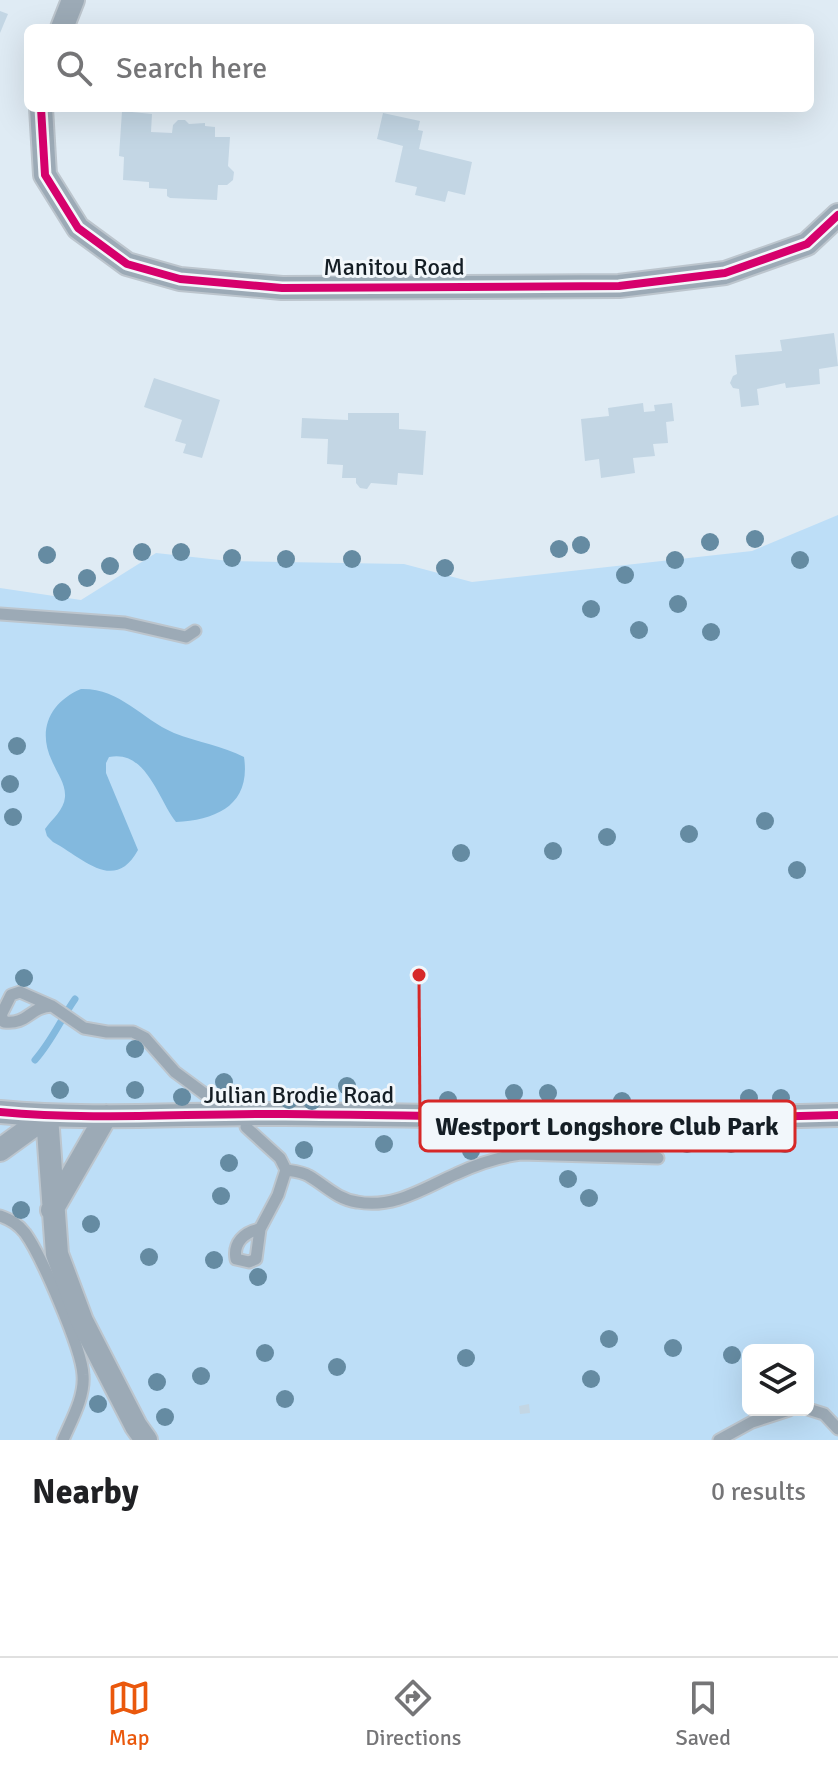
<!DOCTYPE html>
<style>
:root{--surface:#fff;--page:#f6f6f6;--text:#202124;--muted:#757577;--line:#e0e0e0;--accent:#ea580c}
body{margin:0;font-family:Signika,sans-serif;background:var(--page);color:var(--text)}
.controls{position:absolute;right:24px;bottom:24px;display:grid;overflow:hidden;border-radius:12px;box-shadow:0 8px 32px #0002}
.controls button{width:72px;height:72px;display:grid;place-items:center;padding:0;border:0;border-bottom:2px solid var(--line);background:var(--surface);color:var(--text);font:40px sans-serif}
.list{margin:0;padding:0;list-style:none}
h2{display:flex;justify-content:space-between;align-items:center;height:104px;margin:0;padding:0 32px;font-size:34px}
h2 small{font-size:26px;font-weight:400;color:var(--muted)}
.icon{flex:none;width:44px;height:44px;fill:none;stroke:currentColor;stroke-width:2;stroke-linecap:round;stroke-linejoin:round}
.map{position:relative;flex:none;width:838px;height:1440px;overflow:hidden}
.search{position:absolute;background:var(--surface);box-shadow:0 8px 32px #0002;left:24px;right:24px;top:24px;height:88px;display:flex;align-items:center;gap:20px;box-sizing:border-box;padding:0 28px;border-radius:12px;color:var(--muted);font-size:30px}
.sheet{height:216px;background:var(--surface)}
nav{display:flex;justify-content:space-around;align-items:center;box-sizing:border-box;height:112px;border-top:2px solid var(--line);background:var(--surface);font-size:22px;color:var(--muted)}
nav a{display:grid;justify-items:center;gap:4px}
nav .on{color:var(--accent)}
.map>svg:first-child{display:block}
.green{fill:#bddef7;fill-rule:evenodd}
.water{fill:#83b9de}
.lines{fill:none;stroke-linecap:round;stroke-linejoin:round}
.stream{stroke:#83b9de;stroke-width:7}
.building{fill:#c3d6e4}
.service-casing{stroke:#bcc5cd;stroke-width:15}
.minor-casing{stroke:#bcc5cd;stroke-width:26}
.service{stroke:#9caab6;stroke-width:11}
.minor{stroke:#9caab6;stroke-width:22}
.cycleway-casing{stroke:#f2f7fb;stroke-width:13}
.cycleway{stroke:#d6006c;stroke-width:8}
.tree{fill:#658ba2}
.labels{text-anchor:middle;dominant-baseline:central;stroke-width:6;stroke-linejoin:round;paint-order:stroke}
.street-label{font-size:24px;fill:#151e25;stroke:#f2f7fb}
.leader{fill:none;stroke:#d62828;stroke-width:3}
.callout-dot{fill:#d62828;stroke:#f2f7fb;stroke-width:3}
.callout{fill:#f2f7fb;stroke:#d62828;stroke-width:3}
.callout-label{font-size:26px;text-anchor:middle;font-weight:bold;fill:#151e25}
</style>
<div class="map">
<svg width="838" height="1440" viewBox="0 0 838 1440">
<rect width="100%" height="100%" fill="#dfebf4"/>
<path class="green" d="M838,515V1440H0V588L81,600L156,553L229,561L404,564L472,582L752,551ZM748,1350H808V1410H748Z"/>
<path class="water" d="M81,689C120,688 140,718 174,733C197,742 223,746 244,757C251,804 218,820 176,822C158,799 146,749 109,757L106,763V773L138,850C114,894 82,857 53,842L47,836L45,829C52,819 64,810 65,797C66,784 57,773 52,761C37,730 50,702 81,689Z"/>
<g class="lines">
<path class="stream" d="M35,1060C52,1041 61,1019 75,999"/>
</g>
<path class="building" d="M0,11L8,14L0,33Z
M122,111L152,114L151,132L172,133L173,125L178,120H185L189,124L205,123V126L215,127V137H230L228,166L234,172L233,180L227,185H218L217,200L170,198L167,196V189L149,188V182L123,180L124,157L119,156Z
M383,113L420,121L418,130L423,131L419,149L472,162L465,195L448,191L445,202L415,195L417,187L395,182L403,146L377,139Z
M834,333L838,366L819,369L820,384L786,388L785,383L757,389L759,405L741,407L739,389L733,388L730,383L733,376L737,374L735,355L782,351L780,340Z
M154,378L220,400L202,458L183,453L186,444L175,441L182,420L144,407Z
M643,403L644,412L655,411L654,405L672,403L674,421L666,422L668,443L653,444L655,456L633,458L635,473L601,478L599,459L585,461L581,419L609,416L608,408Z
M348,413H399V429L426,431L423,475L398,473L397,485L371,483L367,489L360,488L356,483V478H342L343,465L327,464L328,439L301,438L302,418L348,420Z
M529,1404L530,1413L520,1414L519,1406Z"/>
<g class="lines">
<defs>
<path id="service" d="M0,614L125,623L186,637L195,631
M52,1006C29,1007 28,1025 4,1022L1,1015L11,995L20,992L52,1006L84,1028L107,1032H133L145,1038L175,1072L217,1103
M246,1127L280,1158L286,1170
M0,1216C11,1220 18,1224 25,1233C41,1255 82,1349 83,1375C85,1397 71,1421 63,1440
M260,1229C244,1232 233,1243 236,1259L249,1262L256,1259L260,1229L278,1195L286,1170C293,1171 303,1172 309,1176C326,1186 337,1199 357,1202C394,1209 424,1188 456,1174C477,1164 498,1157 521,1154L658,1158
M808,1409L824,1414L838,1429
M719,1440L752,1422L789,1410"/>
<path id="minor" d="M62,28L73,0
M41,108L45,175L78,228L127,264L180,279L282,288L619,286L725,273L807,244L838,215
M0,1112C95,1121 190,1113 285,1114C470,1116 654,1121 838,1115
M47,1116L57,1254L82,1321L136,1426L146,1440
M0,1150L47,1116
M52,1210L106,1116"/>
</defs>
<use href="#service" class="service-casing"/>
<use href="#minor" class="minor-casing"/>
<use href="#service" class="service"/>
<use href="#minor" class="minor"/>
<defs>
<path id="cycleway" d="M41,108L45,175L78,228L127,264L180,279L282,288L619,286L725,273L807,244L838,215
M0,1112C95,1121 190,1113 285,1114C470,1116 654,1121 838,1115"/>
</defs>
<use href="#cycleway" class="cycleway-casing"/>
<use href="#cycleway" class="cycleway"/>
</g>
<g class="tree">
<circle cx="755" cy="539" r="9"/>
<circle cx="710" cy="542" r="9"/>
<circle cx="581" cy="545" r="9"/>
<circle cx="559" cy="549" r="9"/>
<circle cx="142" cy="552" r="9"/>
<circle cx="181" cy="552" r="9"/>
<circle cx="47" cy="555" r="9"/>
<circle cx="232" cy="558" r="9"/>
<circle cx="286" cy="559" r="9"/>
<circle cx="352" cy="559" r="9"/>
<circle cx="675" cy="560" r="9"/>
<circle cx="800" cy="560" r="9"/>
<circle cx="110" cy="566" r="9"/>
<circle cx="445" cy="568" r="9"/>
<circle cx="625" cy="575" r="9"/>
<circle cx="87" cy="578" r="9"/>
<circle cx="62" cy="592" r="9"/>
<circle cx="678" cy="604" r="9"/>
<circle cx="591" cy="609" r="9"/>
<circle cx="639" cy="630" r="9"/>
<circle cx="711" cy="632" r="9"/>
<circle cx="17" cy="746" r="9"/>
<circle cx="10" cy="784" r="9"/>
<circle cx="13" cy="817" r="9"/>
<circle cx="765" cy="821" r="9"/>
<circle cx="689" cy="834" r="9"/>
<circle cx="607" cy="837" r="9"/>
<circle cx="553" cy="851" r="9"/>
<circle cx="461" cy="853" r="9"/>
<circle cx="797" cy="870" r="9"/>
<circle cx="24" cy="978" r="9"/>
<circle cx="135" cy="1049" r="9"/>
<circle cx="224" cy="1082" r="9"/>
<circle cx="347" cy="1086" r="9"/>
<circle cx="60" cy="1090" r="9"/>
<circle cx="135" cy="1090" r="9"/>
<circle cx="514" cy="1093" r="9"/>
<circle cx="548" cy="1093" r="9"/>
<circle cx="182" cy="1097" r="9"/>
<circle cx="749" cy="1098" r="9"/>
<circle cx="781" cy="1098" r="9"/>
<circle cx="289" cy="1100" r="9"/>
<circle cx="448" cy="1100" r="9"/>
<circle cx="312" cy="1101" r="9"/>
<circle cx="622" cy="1101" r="9"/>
<circle cx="592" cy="1142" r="9"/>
<circle cx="384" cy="1144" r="9"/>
<circle cx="687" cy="1144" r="9"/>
<circle cx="731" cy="1144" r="9"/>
<circle cx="785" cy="1144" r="9"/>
<circle cx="304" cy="1150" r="9"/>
<circle cx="471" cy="1151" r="9"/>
<circle cx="229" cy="1163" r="9"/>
<circle cx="568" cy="1179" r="9"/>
<circle cx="221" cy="1196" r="9"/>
<circle cx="589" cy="1198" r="9"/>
<circle cx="21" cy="1210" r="9"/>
<circle cx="91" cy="1224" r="9"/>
<circle cx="149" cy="1257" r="9"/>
<circle cx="214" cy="1260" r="9"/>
<circle cx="258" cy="1277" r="9"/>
<circle cx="609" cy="1339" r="9"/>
<circle cx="673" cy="1348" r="9"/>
<circle cx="265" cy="1353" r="9"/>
<circle cx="732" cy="1355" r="9"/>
<circle cx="466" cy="1358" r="9"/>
<circle cx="337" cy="1367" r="9"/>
<circle cx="201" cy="1376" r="9"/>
<circle cx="591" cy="1379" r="9"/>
<circle cx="157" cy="1382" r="9"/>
<circle cx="285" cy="1399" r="9"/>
<circle cx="98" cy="1404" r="9"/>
<circle cx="165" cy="1417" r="9"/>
</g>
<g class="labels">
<g class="street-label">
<text x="394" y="267">Manitou Road</text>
<text x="299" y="1095">Julian Brodie Road</text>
</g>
</g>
<path class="leader" d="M419 975L420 1126"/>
<circle class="callout-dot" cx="419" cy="975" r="8"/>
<rect class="callout" x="420" y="1101" width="375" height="50" rx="8"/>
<g class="callout-label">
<text x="607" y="1135">Westport Longshore Club Park</text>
</g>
</svg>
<div class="controls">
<button><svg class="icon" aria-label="layers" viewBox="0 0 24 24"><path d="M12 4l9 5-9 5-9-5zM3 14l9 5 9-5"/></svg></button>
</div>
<div class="search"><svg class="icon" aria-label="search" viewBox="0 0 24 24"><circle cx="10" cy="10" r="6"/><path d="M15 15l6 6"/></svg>Search here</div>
</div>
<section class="sheet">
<h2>Nearby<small>0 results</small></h2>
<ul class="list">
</ul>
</section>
<nav>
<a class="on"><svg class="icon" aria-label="map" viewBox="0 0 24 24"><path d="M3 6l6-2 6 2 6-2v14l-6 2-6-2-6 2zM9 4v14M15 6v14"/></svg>Map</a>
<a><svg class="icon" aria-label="directions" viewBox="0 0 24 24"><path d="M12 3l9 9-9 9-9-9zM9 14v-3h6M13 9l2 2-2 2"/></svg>Directions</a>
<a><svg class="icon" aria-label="saved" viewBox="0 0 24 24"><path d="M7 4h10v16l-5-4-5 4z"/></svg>Saved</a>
</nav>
